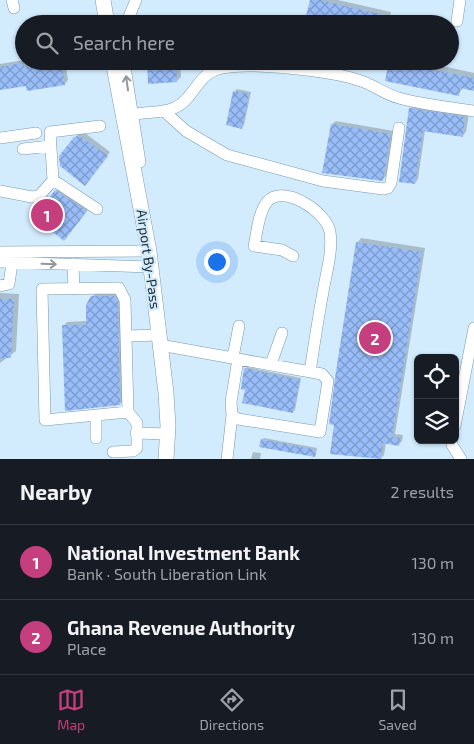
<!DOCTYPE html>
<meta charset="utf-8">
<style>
:root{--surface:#171b24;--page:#242831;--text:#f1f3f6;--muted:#9ea1a6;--line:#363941;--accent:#c53e7e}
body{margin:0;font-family:"Exo 2",sans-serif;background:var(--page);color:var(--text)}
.controls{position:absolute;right:15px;bottom:15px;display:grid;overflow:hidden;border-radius:8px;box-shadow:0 1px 4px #0004}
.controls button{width:45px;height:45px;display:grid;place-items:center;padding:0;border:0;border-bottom:1px solid var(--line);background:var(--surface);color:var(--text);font:25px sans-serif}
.you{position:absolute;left:216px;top:261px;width:18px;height:18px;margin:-12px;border:4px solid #fff;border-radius:50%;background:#1a73e8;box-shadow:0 0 0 8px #1a73e833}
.badge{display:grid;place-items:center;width:32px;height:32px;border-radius:50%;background:var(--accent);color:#fff;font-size:16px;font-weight:700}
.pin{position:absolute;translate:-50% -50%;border:2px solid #fff;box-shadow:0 1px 5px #0006}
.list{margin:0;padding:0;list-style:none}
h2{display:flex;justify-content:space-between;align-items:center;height:65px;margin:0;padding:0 20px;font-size:21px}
h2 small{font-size:16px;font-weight:400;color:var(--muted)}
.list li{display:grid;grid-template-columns:32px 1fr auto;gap:15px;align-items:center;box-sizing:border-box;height:75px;padding:0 20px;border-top:1px solid var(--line)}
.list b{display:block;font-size:19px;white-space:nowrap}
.list p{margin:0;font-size:16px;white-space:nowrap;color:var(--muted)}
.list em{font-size:16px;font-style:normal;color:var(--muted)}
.icon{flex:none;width:28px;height:28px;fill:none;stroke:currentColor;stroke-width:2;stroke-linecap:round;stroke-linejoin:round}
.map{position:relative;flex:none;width:474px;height:459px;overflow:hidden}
.search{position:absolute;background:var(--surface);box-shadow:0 1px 4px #0004;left:15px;right:15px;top:15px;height:55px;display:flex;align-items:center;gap:12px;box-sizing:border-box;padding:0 18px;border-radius:28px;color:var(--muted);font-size:19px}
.sheet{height:215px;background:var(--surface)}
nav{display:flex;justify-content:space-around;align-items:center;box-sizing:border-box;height:70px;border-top:1px solid var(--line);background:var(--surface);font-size:14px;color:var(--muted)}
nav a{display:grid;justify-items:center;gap:2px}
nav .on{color:var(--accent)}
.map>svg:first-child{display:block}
.shadow{fill:#0003}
.building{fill:url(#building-cross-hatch)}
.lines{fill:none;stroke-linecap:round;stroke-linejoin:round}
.minor-casing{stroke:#7a99ad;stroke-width:12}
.major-casing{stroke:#7a99ad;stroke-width:16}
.minor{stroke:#fff;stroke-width:11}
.major{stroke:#fff;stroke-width:15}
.oneway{stroke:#91989c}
.labels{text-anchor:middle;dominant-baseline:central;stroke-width:4.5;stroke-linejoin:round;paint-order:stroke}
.street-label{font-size:14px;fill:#233038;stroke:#d2ecfd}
</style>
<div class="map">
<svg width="474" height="459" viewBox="0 0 474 459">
<defs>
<pattern id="building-cross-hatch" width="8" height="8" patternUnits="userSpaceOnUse" patternTransform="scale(1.25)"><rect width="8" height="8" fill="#99bdf8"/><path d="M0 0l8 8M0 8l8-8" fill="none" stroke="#7c9aca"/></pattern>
</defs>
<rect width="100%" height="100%" fill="#d2ecfd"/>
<path class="shadow" d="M311,0H338L391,12L388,24H306Z
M24,60L28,64L65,61L68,80L65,84L28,85L0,89V64Z
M148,61H180L181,77L177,81Z
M391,61H420L474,73V90L463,88L458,95L387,80Z
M237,89L251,92L244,125L241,128L234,92Z
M414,105L469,114L466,132L462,136L425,131L418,179L415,183L410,109Z
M336,121L394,131L386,176L382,180L332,124Z
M79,133H85L110,152L89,180L75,138Z
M59,187L90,207L68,235L56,191Z
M361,238L425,248L395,434L403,435L402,441L398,445L386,443L384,455L380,459L335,424L336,378L358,242Z
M118,292L121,298L124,400L120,404L64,326L67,322L87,321L92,297L96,293Z
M0,293L19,294L16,351L0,363Z
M247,367L301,378L295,410L293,412L246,389L245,369Z
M264,438L317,448L316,454L315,456L262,440Z
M253,452L261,453L260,459H251Z"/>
<path class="building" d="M310,0H320L388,16L386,24H304Z
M61,61L65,85L27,91L26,86L0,90V67L23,63L24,67Z
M147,61H176L177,82L148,84Z
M389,61L474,78V91L460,88L459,96L385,81Z
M233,91L249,94L242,129L226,125Z
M409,108L465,117L463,137L423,131L415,184L399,182Z
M331,124L391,134L383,181L322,173Z
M80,136L108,156L85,186L60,166L59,156L74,137Z
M55,190L87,211L64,241L34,217Z
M356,242L422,252L392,437L400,438L399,446L383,443L381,459L330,454L334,425L329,424L335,378Z
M91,296H114L118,302L120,405L65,411L62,325H86V305Z
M0,299H14L11,358H0Z
M244,368L300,380L293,413L242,403L245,390L241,389Z
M261,439L316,450L315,457L259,447Z"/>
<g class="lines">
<defs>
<path id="minor" d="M12,0L14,8
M457,21L460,0
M126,24L136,0
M124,61L140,162
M164,111L186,131L227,155L323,181L383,189L388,188L391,183L399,128
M122,118C139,110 157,115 174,108C192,101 197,77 215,70C242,60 333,71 361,81C374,85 386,95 399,98C423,105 449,107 474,111
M0,138L36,133
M23,149L50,146
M53,180L50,132L100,126
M0,191L32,197L39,196L53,180L97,209
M0,252L149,251
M293,256L282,250L254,246C257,234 258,213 267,202C283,183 327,212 330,232C333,252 326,273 323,292C318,319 314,345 310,372
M0,262L151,267
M73,264L74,289
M0,286L9,284L12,263
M126,336L159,335
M160,345L238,359L231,402L232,415L238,419L320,432L328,381L322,374L238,359
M233,357L239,326
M271,364L282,333
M96,416V438
M455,426L474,328
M136,433L168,434
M452,440V445L461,459
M113,452L133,451L137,448V423L128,412L125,300L119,288L42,289L45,420L128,412
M227,459L232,415"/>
<path id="major" d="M103,0L107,24
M113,61L149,251L166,393L168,426L166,459"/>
</defs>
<use href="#minor" class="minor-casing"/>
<use href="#major" class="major-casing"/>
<use href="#minor" class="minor"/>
<use href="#major" class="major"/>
</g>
<defs><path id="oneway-shaft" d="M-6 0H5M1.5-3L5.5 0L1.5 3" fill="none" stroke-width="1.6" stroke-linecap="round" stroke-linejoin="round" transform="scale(1.25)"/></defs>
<g class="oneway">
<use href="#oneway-shaft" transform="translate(127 83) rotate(-98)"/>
<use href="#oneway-shaft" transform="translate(49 264) rotate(2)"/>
</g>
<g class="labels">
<g class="street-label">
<text transform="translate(149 259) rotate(82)">Airport By-Pass</text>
</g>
</g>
</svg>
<div class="controls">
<button><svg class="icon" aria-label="locate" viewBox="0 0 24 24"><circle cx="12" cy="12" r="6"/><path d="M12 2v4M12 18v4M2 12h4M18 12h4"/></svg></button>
<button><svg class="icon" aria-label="layers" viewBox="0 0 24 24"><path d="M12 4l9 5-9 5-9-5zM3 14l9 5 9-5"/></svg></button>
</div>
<div class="you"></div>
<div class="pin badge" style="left:47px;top:215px">1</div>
<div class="pin badge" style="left:375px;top:338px">2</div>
<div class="search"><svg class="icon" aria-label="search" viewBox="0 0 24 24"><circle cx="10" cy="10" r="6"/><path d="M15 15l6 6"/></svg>Search here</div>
</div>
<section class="sheet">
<h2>Nearby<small>2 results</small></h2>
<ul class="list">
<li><span class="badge">1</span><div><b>National Investment Bank</b><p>Bank · South Liberation Link</p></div><em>130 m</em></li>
<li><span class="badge">2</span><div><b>Ghana Revenue Authority</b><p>Place</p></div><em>130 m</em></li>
</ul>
</section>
<nav>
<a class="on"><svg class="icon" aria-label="map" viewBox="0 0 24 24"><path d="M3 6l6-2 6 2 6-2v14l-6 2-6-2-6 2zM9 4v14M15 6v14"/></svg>Map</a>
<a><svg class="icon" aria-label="directions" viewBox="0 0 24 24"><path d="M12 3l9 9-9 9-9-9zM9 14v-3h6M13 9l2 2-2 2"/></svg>Directions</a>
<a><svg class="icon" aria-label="saved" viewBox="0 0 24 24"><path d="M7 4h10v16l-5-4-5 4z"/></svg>Saved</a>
</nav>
